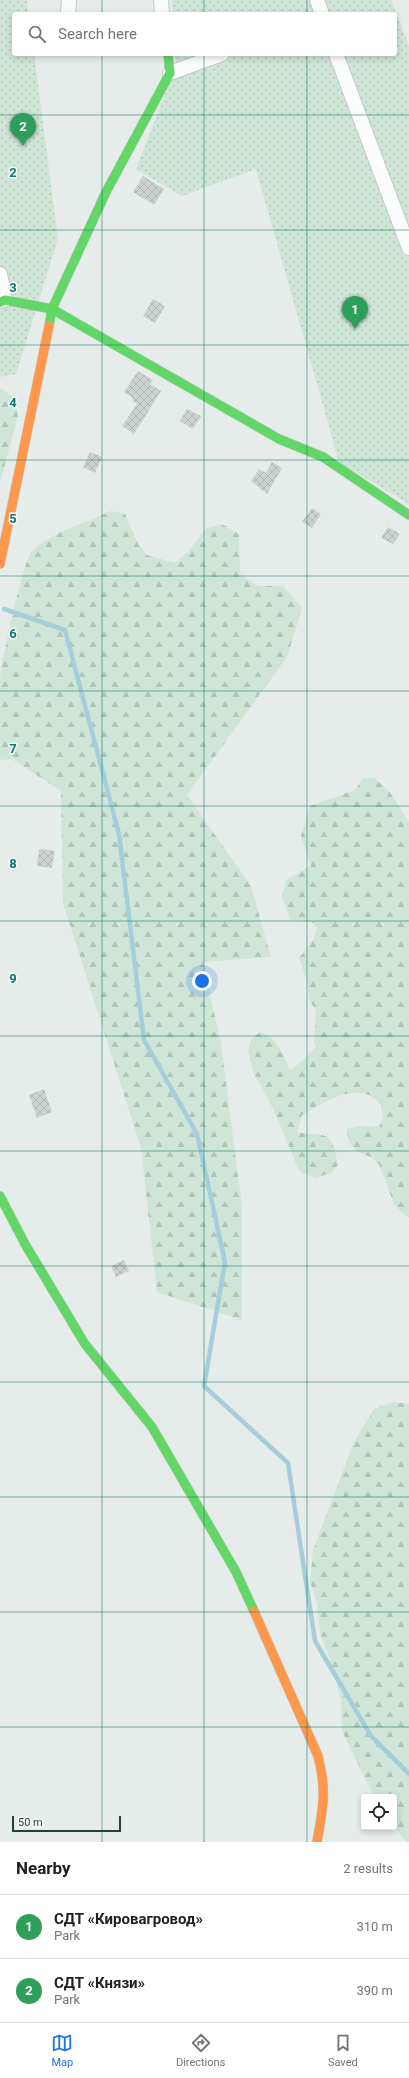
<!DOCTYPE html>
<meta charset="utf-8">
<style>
:root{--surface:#fff;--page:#f2f2f2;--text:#202124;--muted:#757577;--line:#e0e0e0;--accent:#1a73e8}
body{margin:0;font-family:Roboto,sans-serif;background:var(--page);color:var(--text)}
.controls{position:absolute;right:12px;bottom:12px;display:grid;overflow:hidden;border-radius:4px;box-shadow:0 2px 6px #0003}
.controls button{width:36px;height:36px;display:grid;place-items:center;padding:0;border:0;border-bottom:1px solid var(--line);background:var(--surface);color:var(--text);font:20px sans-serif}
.scale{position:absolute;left:12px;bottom:10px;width:109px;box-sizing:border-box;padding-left:4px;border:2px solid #22403c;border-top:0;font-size:11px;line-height:14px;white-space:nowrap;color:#22403c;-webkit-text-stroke:3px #f5faf8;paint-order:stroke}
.you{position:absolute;left:202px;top:981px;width:14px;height:14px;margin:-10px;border:3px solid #fff;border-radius:50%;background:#1a73e8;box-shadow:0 0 0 6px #1a73e833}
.badge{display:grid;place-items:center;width:26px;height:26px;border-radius:50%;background:var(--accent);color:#fff;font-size:13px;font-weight:700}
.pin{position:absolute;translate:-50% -33px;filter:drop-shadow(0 1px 2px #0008)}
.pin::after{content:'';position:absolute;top:21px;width:14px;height:12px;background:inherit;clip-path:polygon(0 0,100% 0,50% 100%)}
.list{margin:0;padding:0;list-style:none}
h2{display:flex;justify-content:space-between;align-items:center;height:52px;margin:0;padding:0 16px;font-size:17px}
h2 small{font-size:13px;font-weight:400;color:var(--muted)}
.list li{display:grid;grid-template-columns:26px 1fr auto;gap:12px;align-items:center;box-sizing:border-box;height:64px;padding:0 16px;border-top:1px solid var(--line)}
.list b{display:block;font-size:15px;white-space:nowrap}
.list p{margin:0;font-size:13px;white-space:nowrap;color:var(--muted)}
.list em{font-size:13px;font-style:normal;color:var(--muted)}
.icon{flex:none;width:22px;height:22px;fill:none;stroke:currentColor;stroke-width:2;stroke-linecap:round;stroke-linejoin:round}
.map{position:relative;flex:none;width:409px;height:1842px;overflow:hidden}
.search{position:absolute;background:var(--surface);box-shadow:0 2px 6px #0003;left:12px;right:12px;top:12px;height:44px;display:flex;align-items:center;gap:10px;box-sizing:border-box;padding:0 14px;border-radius:4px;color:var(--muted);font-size:15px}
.sheet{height:180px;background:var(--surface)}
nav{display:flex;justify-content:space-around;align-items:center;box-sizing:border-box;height:56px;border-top:1px solid var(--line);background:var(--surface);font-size:11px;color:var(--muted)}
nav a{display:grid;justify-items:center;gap:2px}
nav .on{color:var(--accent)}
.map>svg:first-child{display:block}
.forest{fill:url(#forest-firs)}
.park{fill:url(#park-dots)}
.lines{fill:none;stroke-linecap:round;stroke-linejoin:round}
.stream{stroke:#a6ceda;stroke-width:4.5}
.building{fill:url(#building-cross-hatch)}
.street-casing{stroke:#c3c9c6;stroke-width:16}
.fast-casing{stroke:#c1c9c7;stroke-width:10}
.slow-casing{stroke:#c1c9c7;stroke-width:10}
.street{stroke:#fbfcfc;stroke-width:14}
.fast{stroke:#63d668;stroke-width:9}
.slow{stroke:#ff974d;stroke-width:9}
.grid{fill:none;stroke:#0f766e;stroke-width:1;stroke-opacity:0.55}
.grid-label{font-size:13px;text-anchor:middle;font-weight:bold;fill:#0f766e;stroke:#f5faf8;stroke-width:3;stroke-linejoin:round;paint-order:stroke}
</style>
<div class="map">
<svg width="409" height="1842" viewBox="0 0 409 1842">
<defs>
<pattern id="forest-firs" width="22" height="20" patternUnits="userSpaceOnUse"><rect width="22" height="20" fill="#cfe5d8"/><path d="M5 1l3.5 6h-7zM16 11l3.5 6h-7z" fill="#b1c6ba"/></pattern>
<pattern id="park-dots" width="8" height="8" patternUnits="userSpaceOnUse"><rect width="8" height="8" fill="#cfe5d8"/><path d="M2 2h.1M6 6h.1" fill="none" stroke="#b1c6ba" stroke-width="1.8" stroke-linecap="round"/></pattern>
<pattern id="building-cross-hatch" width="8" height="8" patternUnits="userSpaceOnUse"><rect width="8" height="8" fill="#cdd3d1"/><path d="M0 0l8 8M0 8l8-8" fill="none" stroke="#b0b6b4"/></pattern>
</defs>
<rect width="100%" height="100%" fill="#e6ece9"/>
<path class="forest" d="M0,388L15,398L18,416L0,482Z
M111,511L125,514L138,544L147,555L175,563L189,551L205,529L222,524L239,534L240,574L258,586H283L302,608L287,657L187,795L251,886L271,957L203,962L221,1044L242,1207V1320L157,1292L141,1148L63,903L61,791L12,759L0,760C0,734 0,707 0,681C1,664 23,558 33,550C56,530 84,524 111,511Z
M363,778H374L389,791L409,822V1218L395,1206L379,1165L373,1158L358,1152L350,1144L346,1129L362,1126L379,1127L383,1118L381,1104C378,1101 374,1098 371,1096C349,1085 320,1105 302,1115L297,1132C328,1138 331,1127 338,1165L331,1173L315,1178L299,1171L273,1108L254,1074L248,1052L251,1040L260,1032C277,1036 283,1055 290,1070L303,1060L316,1047L314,1041L316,1010L309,1000L307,981L299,958L313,940L317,928L314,923L290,919L282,896L286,880L311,866L301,836L310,806L355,790Z
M392,1402L409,1404V1842H407L394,1827V1797H374L342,1731L341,1702L334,1670L320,1633L317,1603L310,1582L313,1550L354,1442L374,1409Z"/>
<path class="park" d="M0,0H27L28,14H14V54H34L58,239L16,374L0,377Z
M172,0H391L409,46V504L339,462L256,169L182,196L136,169L176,66L175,54H395V14H173Z"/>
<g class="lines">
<path class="stream" d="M4,609L65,630L119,834L144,1040L197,1134L225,1262L204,1386L288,1463L315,1641L371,1736L409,1774"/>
</g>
<path class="building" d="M143,176L164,189L154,205L133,192Z
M153,299L165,306L155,323L143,316Z
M138,371L153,380L150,384L161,391L134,434L122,426L137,404L132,400L133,398L124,392Z
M187,409L201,416L193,429L180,421Z
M90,452L102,457L95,473L83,467Z
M272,462L282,468L267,494L251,481L259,469L266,473Z
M312,508L321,514L312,528L302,522Z
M388,527L400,534L393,544L381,538Z
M39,849L55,851L52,868L37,866Z
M44,1089L52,1112L37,1118L29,1095Z
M124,1260L129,1271L116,1277L111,1266Z"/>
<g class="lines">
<defs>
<path id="street" d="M161,0L162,14
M317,0L322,14
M68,14L69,0
M336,54L409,248
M170,73L222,54
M0,274L5,300"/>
<path id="fast" d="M0,302L5,300L52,309L279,439L323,457L409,515
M49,326L52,309L106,192L170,73L168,54
M0,1196L25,1244L85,1344L152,1427L236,1572L254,1611"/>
<path id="slow" d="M0,564L49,326
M254,1611L318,1756C327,1791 323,1808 317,1842"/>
</defs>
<use href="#street" class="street-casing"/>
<use href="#fast" class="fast-casing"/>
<use href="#slow" class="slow-casing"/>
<use href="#street" class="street"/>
<use href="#fast" class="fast"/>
<use href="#slow" class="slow"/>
</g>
<path class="grid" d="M102,0V14M204,0V14M307,0V14M102,54V1842M204,54V1842M307,54V1842M0,115H409M0,230H409M0,345H409M0,460H409M0,576H409M0,691H409M0,806H409M0,921H409M0,1036H409M0,1151H409M0,1266H409M0,1382H409M0,1497H409M0,1612H409M0,1727H409"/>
<g class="grid-label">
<text x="13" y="177">2</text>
<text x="13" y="292">3</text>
<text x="13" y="407">4</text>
<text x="13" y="523">5</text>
<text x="13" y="638">6</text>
<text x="13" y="753">7</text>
<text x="13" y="868">8</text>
<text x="13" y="983">9</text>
</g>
</svg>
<div class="controls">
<button><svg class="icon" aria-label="locate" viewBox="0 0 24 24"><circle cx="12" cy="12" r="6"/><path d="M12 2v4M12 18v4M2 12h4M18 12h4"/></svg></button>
</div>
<div class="scale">50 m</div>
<div class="you"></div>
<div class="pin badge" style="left:355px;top:329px;background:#2e9e5b">1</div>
<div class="pin badge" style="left:23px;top:146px;background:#2e9e5b">2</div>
<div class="search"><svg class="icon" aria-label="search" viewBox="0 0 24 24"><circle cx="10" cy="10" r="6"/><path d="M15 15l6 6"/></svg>Search here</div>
</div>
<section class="sheet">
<h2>Nearby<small>2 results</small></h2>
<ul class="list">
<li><span class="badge" style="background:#2e9e5b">1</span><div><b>СДТ «Кировагровод»</b><p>Park</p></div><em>310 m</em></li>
<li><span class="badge" style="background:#2e9e5b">2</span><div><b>СДТ «Князи»</b><p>Park</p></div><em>390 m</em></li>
</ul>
</section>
<nav>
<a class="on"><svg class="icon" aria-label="map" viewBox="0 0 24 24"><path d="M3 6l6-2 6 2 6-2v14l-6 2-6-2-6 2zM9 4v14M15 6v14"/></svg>Map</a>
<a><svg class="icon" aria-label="directions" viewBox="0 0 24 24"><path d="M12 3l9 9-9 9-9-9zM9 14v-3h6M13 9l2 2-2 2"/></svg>Directions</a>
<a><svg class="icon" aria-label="saved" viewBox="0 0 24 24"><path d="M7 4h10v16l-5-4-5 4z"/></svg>Saved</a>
</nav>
